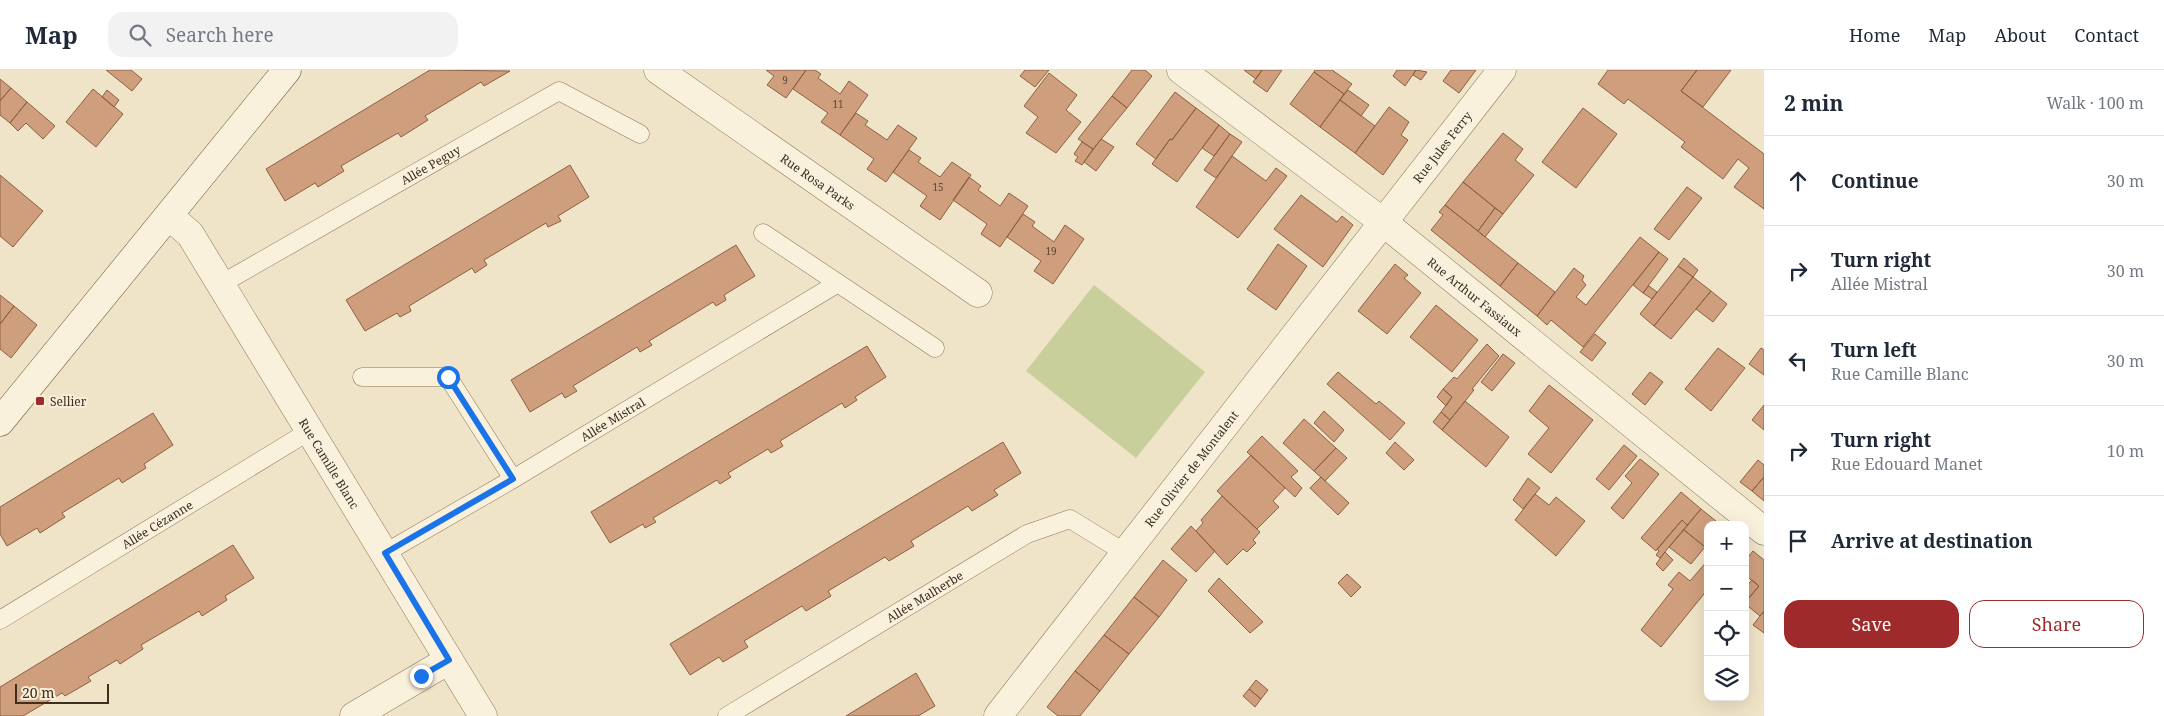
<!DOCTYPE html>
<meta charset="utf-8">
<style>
:root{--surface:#fff;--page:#f2f2f3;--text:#1f2937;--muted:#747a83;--line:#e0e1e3;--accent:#9e2a2b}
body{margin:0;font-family:"Noto Serif",serif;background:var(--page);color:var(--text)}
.controls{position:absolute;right:15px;bottom:15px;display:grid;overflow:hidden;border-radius:10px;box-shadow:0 5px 20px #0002}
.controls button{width:45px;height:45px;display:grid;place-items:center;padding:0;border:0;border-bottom:1px solid var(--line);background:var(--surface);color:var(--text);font:25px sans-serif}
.scale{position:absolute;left:15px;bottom:12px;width:94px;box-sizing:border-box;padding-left:5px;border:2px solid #3d2e20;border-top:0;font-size:14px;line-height:18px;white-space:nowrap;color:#3d2e20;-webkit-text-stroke:4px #f7eed8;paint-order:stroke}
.stop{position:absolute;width:15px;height:15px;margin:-11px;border:4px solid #1a73e8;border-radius:50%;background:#fff}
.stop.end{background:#1a73e8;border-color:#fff;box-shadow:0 1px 5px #0008}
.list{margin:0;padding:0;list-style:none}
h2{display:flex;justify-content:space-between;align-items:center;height:65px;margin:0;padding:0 20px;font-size:21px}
h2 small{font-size:16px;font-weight:400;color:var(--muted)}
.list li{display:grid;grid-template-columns:32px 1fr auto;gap:15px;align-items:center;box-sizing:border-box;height:90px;padding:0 20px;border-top:1px solid var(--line)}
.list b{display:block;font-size:19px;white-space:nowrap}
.list p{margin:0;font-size:16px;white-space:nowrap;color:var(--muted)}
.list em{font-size:16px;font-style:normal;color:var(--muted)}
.actions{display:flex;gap:10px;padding:15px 20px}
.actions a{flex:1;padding:11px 0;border:1px solid var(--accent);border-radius:15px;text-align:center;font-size:18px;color:var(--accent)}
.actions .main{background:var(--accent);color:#fff}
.icon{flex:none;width:28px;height:28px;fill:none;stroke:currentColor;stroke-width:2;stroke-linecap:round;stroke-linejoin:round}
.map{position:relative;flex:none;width:1764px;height:646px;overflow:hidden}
header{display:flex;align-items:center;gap:30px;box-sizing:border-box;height:70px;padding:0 25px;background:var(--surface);border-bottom:1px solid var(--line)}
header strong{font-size:24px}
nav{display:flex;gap:28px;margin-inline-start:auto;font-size:18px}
.search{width:350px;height:45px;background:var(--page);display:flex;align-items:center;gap:12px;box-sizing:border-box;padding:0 18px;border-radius:15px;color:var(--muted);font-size:19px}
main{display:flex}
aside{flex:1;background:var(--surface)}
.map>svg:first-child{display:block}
.green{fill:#c9cf9b}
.building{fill:#cf9f7d;stroke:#8d5f41}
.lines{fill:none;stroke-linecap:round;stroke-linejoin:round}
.lane-casing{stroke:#8d765c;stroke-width:19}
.street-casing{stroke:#8d765c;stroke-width:29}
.secondary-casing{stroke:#6f573f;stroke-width:29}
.lane{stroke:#faf1dc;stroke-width:18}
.street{stroke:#faf1dc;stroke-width:28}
.secondary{stroke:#faf1dc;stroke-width:28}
.route{stroke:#1a73e8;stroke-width:6}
.poi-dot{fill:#9e2a2b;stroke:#f7eed8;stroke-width:2}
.labels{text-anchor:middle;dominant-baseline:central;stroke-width:4;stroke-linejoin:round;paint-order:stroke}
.number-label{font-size:10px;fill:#624a37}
.street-label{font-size:12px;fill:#3d2e20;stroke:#f7eed8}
.poi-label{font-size:12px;fill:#3d2e20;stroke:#f7eed8;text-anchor:start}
</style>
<header>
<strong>Map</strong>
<div class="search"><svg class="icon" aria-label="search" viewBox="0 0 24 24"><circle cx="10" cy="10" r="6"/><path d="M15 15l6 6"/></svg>Search here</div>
<nav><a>Home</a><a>Map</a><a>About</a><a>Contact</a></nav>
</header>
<main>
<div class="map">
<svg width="1764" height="646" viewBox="0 0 1764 646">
<rect width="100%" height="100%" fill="#f0e4c8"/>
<path class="green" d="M1094,215L1205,302L1136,388L1026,301Z"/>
<path class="building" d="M106,0H131L142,9L132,21Z
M430,0L510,1L484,16L481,12L425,46L428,50L401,67L398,63L341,96L344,101L318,117L315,113L285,131L266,99Z
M766,0H806L786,28L767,15L774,6Z
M806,0H815L821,4L818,8L840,24L849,11L868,25L840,65L821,52L828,43L793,19Z
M1025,0H1049L1035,17L1020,6Z
M1132,0H1145L1152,6L1127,38L1112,26Z
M1244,0H1262L1256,9Z
M1262,0H1282L1267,22L1253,12Z
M1315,0H1332L1352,14L1344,24L1314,2Z
M1397,0H1416L1405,16L1393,6Z
M1416,0L1427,2L1421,10L1413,5Z
M1451,0H1476L1459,23L1443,11Z
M1608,0H1697L1681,21L1764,84V139L1734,117L1749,98L1738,89L1723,109L1681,77L1685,72L1628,29L1624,34L1598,14Z
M1697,0H1731L1703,37L1681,21Z
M1314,2L1344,24L1320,57L1290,34Z
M1049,3L1077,25L1066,40L1081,52L1056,83L1026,63L1038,47L1024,36Z
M0,9L11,18L0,31Z
M11,18L27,32L10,53L0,45V31Z
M93,19L123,44L96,77L66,52Z
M107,20L119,30L114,37L102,27Z
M1348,20L1369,35L1361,46L1340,30Z
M1175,22L1196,38L1172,70L1170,69L1156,89L1136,74Z
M1112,26L1127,38L1093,79L1078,69Z
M1340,30L1375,56L1355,83L1320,57Z
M27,32L55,56L43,69L26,53L18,61L10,53Z
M1389,37L1409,52L1401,65L1408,70L1383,105L1355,83Z
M1196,38L1219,55L1177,112L1152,94L1170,69L1172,70Z
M1583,38L1617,64L1576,118L1542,92Z
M856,43L868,51L865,55L887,70L898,55L917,68L886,112L867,99L874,89L840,65Z
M1219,55L1230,64L1214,86L1202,78Z
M1503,63L1523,79L1515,90L1534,105L1503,144L1463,112Z
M1230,64L1242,72L1216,108L1204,100Z
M1101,69L1114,77L1096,101L1084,92Z
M1082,72L1093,79L1082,95L1075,91L1078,87L1074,84Z
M909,80L921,88L918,92L940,107L952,92L971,105L940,150L920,136L927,126L893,102Z
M1232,86L1266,111L1276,98L1287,106L1238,168L1196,137Z
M570,95L589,127L558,146L561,151L548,157L546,153L484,190L487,195L475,203L472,198L409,236L411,241L400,247L397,243L365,261L346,230Z
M0,105L43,141L13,177L0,166Z
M969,107L981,116L978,120L1000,136L1009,123L1028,136L1000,177L981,164L987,154L953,130Z
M1463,112L1495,138L1478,161L1445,135Z
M1687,117L1702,128L1669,170L1654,159Z
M1301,125L1337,152L1342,146L1353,155L1323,197L1274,159Z
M1445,135L1518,193L1500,216L1431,160L1443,145L1439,142Z
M1495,138L1503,144L1485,167L1478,161Z
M1023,144L1035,152L1032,156L1054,172L1065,155L1084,169L1053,214L1034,201L1041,191L1007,167Z
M1640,167L1659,182L1583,277L1551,250L1547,255L1537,246L1574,198L1584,206L1582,210L1586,215L1576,227L1586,235Z
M1278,174L1307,196L1276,240L1247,219Z
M736,175L755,206L724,225L726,230L716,236L713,232L649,271L652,275L640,282L637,277L573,316L577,321L565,328L562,323L530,342L511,310Z
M1659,182L1668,189L1643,223L1633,215Z
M1684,188L1698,200L1693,207L1678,196Z
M1518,193L1555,222L1537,246L1500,216Z
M1395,194L1408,205L1404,208L1421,223L1387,264L1358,241Z
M1678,196L1693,207L1654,256L1640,244Z
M1693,207L1711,221L1671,269L1654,256Z
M1649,216L1657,222L1652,229L1643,223Z
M1711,221L1727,234L1713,252L1696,239Z
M0,225L14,236L1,253L0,252Z
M1436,235L1478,270L1452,302L1410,267Z
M14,236L37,255L11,288L0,279V254Z
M1595,264L1606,273L1592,291L1580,282Z
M1487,274L1499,286L1472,319L1474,320L1450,350L1441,342L1452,327L1443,319L1454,307L1457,309Z
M867,276L886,307L855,327L857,330L845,338L842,333L780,371L783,376L771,383L768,379L728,403L731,407L720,414L717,410L653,448L656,452L645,458L643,454L610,473L591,442Z
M1718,278L1745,298L1711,341L1685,319Z
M1761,278L1764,280V305L1749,294Z
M1503,284L1515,293L1492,321L1481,312Z
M1338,302L1376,334L1379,331L1405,353L1390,370L1327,314Z
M1650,302L1663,312L1645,335L1632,324Z
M1549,315L1593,350L1551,403L1528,384L1549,358L1529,341Z
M1443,319L1452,327L1446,336L1437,327Z
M1465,331L1509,367L1486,397L1442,360Z
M1764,335V360L1752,350Z
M1324,341L1344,360L1334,372L1314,353Z
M1441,342L1450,350L1442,360L1433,352Z
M153,343L173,375L144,394L146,398L122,413L119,408L62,443L65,447L40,463L37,458L7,476L0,464V437Z
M1304,349L1336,378L1314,401L1283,373Z
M1262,366L1298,401L1291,407L1302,418L1295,427L1247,382Z
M1003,372L1021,403L994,420L998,425L972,441L968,436L911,471L914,476L889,491L885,487L828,521L831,526L806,541L802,536L744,571L748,577L723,592L719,587L690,605L670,574Z
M1395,372L1414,390L1404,400L1386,383Z
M1624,375L1637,386L1609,420L1596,409Z
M1336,378L1347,388L1325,411L1314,401Z
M1251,385L1285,418L1273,431L1279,437L1257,459L1217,421Z
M1640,389L1659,404L1623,449L1611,438L1632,413L1625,406Z
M1758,390L1764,395V407L1752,421L1740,412Z
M1321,407L1349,433L1338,445L1310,418Z
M1764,407V431L1752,421Z
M1528,408L1540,418L1523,439L1513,430Z
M1681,422L1701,439L1687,455L1682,450L1656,481L1641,468Z
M1535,424L1549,435L1556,427L1585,451L1556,486L1515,450Z
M1222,426L1260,462L1253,470L1256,473L1247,482L1243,479L1227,495L1196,461L1203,453L1201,450Z
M1701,439L1721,455H1708V473L1705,477L1684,460Z
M1682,450L1687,455L1660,488L1656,485L1659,481L1657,479Z
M1191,456L1215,481L1196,502L1171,479Z
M1684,460L1705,477L1691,494L1669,477Z
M233,475L254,508L225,526L227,530L202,546L199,541L141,575L143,579L120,594L117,590L88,607L91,611L65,626L62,623L23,646H0V617Z
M1753,481L1764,490V541L1760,546L1749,537L1745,542V527L1748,529L1759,516L1745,505V491Z
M1665,482L1673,490L1663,501L1656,494Z
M1163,490L1187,510L1159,547L1134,527Z
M1708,490V519L1661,577L1641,560L1673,519L1668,515L1679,502L1690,511Z
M1347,504L1361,517L1351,527L1338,513Z
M1219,508L1263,552L1250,563L1208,521Z
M1752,510L1759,516L1748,529L1745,527V518Z
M1134,527L1159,547L1129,584L1104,565Z
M1764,541V563L1753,555Z
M1104,565L1129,584L1100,621L1075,601Z
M1075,601L1100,621L1080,646H1058L1047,637Z
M916,603L935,636L918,646H846Z
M1256,610L1268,620L1261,629L1249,619Z
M1249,619L1261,629L1255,637L1243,626Z"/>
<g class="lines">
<defs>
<g id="lane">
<path d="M763,163L935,278"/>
<path id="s1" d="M221,214L559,21L640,64"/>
<path d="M362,307H448L513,409"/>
<path id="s2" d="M385,483L513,409L838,213"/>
<path id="s3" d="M0,550L311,360"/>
<path id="s4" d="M727,646L1027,464L1070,449L1127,484"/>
</g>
<g id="street">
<path id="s5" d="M658,0L978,223"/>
<path id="s6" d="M1181,0L1383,152L1764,461"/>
<path id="s7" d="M169,146L190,164L483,646"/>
<path d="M354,646L449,590"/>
<path id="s8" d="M998,646L1502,0"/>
</g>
<path id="secondary" d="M0,352L287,0"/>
</defs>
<use href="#lane" class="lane-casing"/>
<use href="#street" class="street-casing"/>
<use href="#secondary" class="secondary-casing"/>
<use href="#lane" class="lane"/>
<use href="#street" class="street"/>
<use href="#secondary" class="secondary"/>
</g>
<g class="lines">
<path class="route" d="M421,606L449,590L385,483L513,409L448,307"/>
</g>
<rect class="poi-dot" x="35" y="326" width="10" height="10" rx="2.5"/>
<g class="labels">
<g class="number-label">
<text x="785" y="10">9</text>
<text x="838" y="34">11</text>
<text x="938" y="117">15</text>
<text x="1051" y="181">19</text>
</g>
<g class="street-label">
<text stroke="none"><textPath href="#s8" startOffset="722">Rue Jules Ferry</textPath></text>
<text stroke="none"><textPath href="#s1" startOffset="241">Allée Peguy</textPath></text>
<text stroke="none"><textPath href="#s5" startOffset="195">Rue Rosa Parks</textPath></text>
<text stroke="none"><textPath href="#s6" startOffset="371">Rue Arthur Fassiaux</textPath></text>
<text stroke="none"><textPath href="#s2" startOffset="264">Allée Mistral</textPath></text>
<text stroke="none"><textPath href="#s7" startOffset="296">Rue Camille Blanc</textPath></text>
<text stroke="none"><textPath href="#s8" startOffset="314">Rue Olivier de Montalent</textPath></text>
<text stroke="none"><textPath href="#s3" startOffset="184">Allée Cézanne</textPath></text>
<text stroke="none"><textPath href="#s4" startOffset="231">Allée Malherbe</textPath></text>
</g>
<g class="poi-label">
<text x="50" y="331">Sellier</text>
</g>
</g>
</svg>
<div class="controls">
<button>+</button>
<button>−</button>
<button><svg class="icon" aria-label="locate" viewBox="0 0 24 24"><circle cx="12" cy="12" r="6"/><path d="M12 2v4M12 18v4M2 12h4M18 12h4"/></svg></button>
<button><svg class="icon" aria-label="layers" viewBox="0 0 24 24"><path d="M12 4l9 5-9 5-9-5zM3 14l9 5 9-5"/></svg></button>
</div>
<div class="scale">20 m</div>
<div class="stop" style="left:448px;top:307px"></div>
<div class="stop end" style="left:421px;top:606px"></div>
</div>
<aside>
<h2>2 min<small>Walk · 100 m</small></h2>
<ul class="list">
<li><svg class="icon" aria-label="ahead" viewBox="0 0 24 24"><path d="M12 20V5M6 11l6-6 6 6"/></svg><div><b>Continue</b></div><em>30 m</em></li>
<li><svg class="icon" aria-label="right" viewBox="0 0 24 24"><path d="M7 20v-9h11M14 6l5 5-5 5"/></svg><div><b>Turn right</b><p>Allée Mistral</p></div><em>30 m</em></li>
<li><svg class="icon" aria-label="left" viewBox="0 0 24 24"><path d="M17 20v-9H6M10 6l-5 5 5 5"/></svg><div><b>Turn left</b><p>Rue Camille Blanc</p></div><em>30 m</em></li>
<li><svg class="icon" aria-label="right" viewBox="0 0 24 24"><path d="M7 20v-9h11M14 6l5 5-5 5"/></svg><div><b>Turn right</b><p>Rue Edouard Manet</p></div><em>10 m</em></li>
<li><svg class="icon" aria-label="arrive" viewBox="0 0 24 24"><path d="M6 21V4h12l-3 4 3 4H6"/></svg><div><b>Arrive at destination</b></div></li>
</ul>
<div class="actions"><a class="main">Save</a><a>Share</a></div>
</aside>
</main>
